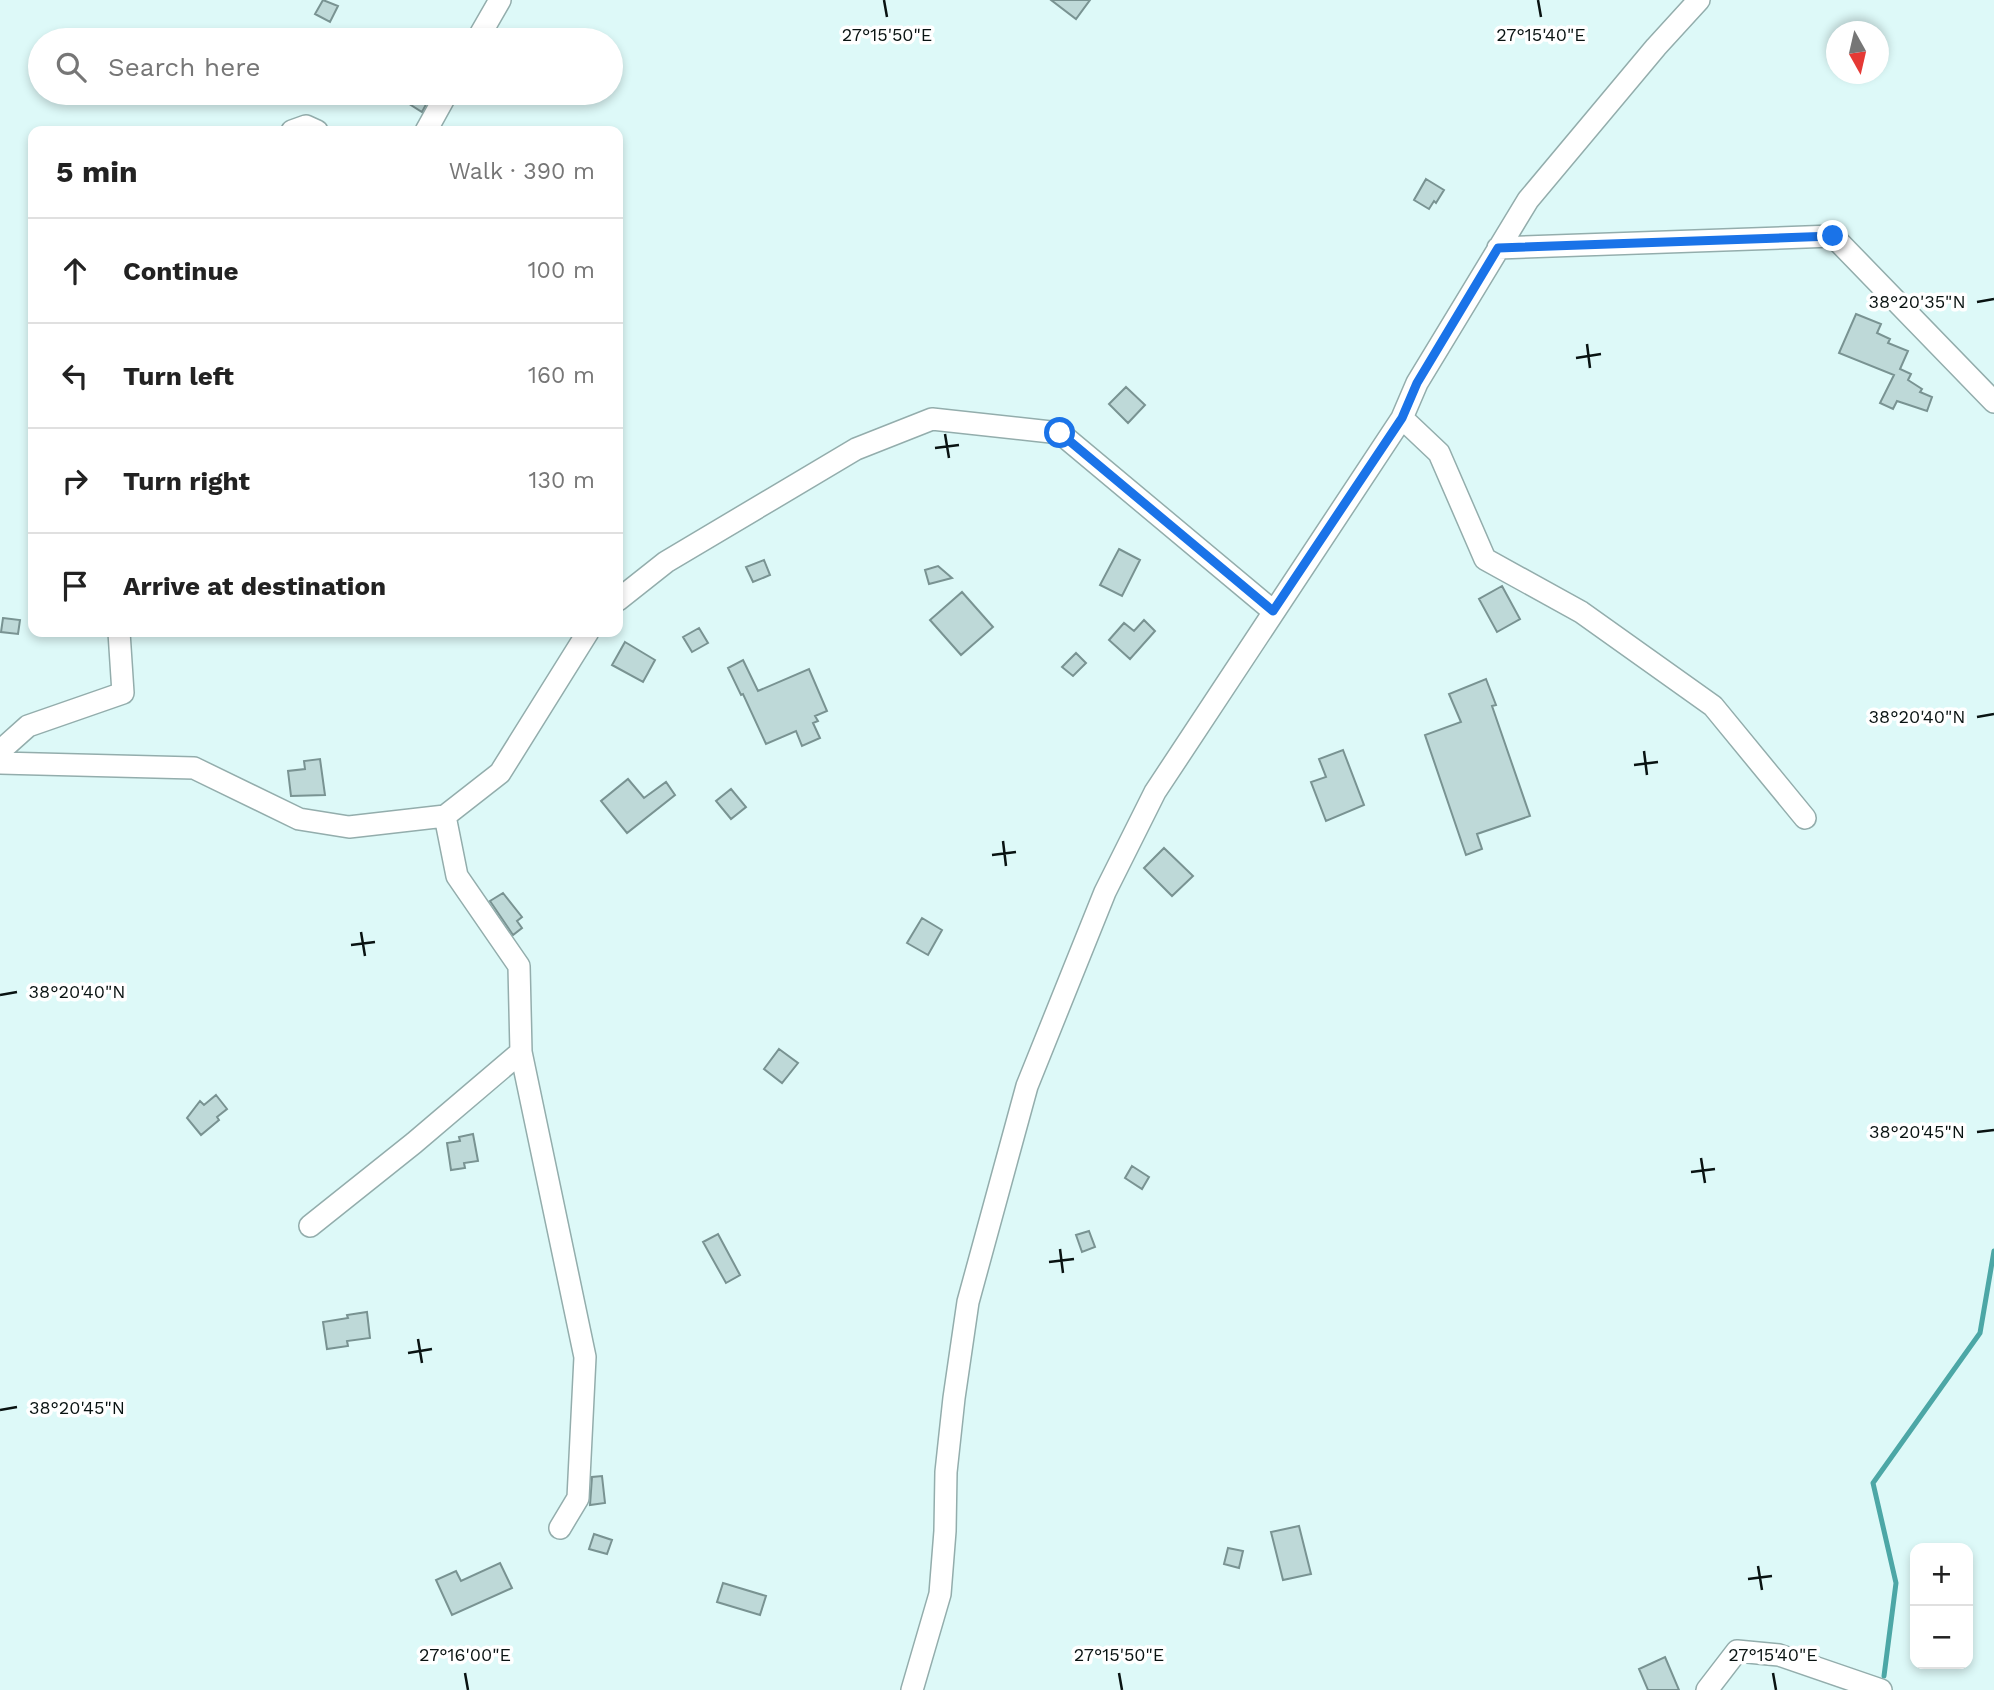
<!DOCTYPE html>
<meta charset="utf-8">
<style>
:root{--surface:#fff;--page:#f2f2f2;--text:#222;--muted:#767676;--line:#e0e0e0}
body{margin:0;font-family:"Work Sans",sans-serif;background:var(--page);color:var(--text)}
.controls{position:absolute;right:21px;bottom:21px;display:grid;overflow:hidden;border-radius:14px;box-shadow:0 4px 10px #0003}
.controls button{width:63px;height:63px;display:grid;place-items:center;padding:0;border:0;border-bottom:2px solid var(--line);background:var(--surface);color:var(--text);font:35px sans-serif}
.compass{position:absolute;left:1826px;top:21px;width:63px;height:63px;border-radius:50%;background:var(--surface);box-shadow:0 4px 10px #0003;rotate:172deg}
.stop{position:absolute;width:21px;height:21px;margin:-16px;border:5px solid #1a73e8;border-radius:50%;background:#fff}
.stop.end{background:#1a73e8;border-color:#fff;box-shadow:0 2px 7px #0008}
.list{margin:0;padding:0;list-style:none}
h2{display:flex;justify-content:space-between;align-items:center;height:91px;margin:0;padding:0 28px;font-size:30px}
h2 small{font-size:23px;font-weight:400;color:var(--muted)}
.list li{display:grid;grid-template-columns:46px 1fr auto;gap:21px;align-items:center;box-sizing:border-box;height:105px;padding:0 28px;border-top:2px solid var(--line)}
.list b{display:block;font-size:26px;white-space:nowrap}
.list em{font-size:23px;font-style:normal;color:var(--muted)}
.icon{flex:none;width:38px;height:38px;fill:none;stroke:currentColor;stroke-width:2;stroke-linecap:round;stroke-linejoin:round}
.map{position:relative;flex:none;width:1994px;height:1690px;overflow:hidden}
.search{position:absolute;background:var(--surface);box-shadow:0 4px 10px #0003;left:28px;top:28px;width:595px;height:77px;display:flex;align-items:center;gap:18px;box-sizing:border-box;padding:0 24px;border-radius:38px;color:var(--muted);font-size:26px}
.panel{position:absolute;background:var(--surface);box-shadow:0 4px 10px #0003;left:28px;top:126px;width:595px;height:511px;border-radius:14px}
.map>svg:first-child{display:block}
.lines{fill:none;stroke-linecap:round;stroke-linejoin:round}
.stream{stroke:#4ca7a6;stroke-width:5}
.building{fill:#bed9d8;stroke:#799392;stroke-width:2}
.minor-casing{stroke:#93adac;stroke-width:24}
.minor{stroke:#fff;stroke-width:21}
.route{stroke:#1a73e8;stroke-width:9}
.ticks{fill:none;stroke:#091312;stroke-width:2.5}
.ticks-label{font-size:18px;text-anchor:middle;fill:#091312;stroke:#fff;stroke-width:7;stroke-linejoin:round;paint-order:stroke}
</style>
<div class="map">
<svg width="1994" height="1690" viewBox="0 0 1994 1690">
<rect width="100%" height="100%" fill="#ddf9f8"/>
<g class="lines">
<path class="stream" d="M1884,1676L1896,1583L1873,1483L1980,1333L1994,1251"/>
</g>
<path class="building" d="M323,0L338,6L330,22L315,14Z
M1051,0H1090L1076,19Z
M392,93H432L422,112Z
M1426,179L1444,190L1436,203L1434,201L1429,209L1414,200Z
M1856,314L1881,324L1877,333L1890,339L1888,343L1908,351L1900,369L1911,374L1908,380L1922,389L1920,392L1932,397L1927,411L1897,401L1893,409L1880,403L1894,375L1839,353Z
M1126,387L1145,405L1128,423L1109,404Z
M1119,549L1140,560L1122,596L1100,585Z
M764,560L770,575L753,582L746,567Z
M938,566L952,578L929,584L925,570Z
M1502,586L1520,619L1497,632L1479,599Z
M962,592L993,627L961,655L930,620Z
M3,618L20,620L18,634L1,632Z
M1144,620L1155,631L1130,659L1109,640L1124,623L1134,631Z
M699,628L708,643L692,652L683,637Z
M625,642L655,660L643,682L612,665Z
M1076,653L1086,663L1073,676L1062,667Z
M743,660L758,691L809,669L827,711L815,716L818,721L813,723L820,738L802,746L796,731L766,744L743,694L741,695L728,668Z
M1486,679L1496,705L1492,706L1530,816L1477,834L1482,849L1466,855L1425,735L1461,722L1449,694Z
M1343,750L1364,805L1326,821L1311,782L1326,777L1319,759Z
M320,759L325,795L291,796L288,771L305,769L304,761Z
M628,779L644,798L666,782L675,795L627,833L601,801Z
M731,789L746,807L731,819L716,801Z
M1164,848L1193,876L1172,896L1144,868Z
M503,893L522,917L517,921L522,928L513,935L490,901Z
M922,918L942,930L928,955L907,943Z
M779,1049L798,1063L782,1083L764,1069Z
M216,1095L227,1109L217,1117L219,1120L201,1135L187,1118L200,1101L204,1105Z
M473,1134L478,1161L464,1163L465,1168L451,1170L447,1143L460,1141L459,1137Z
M1132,1166L1149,1177L1142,1189L1125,1178Z
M1089,1231L1095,1247L1082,1252L1076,1235Z
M718,1234L740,1275L726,1283L703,1242Z
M367,1312L370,1338L347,1341L348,1346L327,1349L323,1322L348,1318L347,1315Z
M602,1476L605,1503L590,1505L592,1477Z
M1299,1526L1311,1574L1283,1580L1271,1532Z
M594,1534L612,1540L607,1554L589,1549Z
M1228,1548L1243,1551L1239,1568L1224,1564Z
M500,1563L512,1588L452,1615L436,1580L456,1571L461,1581Z
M723,1583L766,1596L760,1615L717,1602Z
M1665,1657L1679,1690H1648L1639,1669Z"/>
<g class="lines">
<defs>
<path id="minor" d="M477,40L500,0
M292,131L306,126L317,131
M426,131L447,93
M1498,248L1833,236L1994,402
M1402,418L1439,453L1485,559L1581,612L1713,706L1805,818
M618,600L666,562L856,449L932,419L1060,433L1273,611
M0,751L28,726L123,693L119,632
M0,763L194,768L299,819L349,827L445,816L500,773L588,632
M445,816L457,876L519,966L521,1052L585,1357L578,1498L560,1528
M310,1226L414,1143L521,1052
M912,1690L940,1594L945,1531L946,1472L954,1398L968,1302L1027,1086L1105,892L1155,792L1402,418L1417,383L1528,200L1656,47L1699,0
M1707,1690L1737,1651L1779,1655L1881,1690"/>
</defs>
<use href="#minor" class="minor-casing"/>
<use href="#minor" class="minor"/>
</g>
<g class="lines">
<path class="route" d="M1060,433L1273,611L1402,418L1417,383L1498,248L1833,236"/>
</g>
<path class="ticks" d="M884,0L887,17M1538,0L1541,17M1977,302L1994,299M1587,344L1590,368M1576,358L1601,354M945,434L949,458M935,448L959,445M1977,717L1994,714M1644,751L1647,775M1634,765L1658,762M1003,841L1006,866M992,855L1016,852M361,932L365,956M351,945L375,942M0,995L17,992M1977,1132L1994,1130M1701,1158L1705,1183M1691,1172L1715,1169M1060,1249L1063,1273M1049,1262L1074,1259M418,1339L422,1363M408,1353L432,1349M0,1410L17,1407M1758,1566L1762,1590M1748,1579L1772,1576M465,1673L468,1690M1119,1673L1122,1690M1773,1673L1776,1690"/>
<g class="ticks-label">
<text x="887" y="41">27°15'50"E</text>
<text x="1541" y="41">27°15'40"E</text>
<text x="1917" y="308">38°20'35"N</text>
<text x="1917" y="723">38°20'40"N</text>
<text x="77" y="998">38°20'40"N</text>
<text x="1917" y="1138">38°20'45"N</text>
<text x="77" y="1414">38°20'45"N</text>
<text x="465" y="1661">27°16'00"E</text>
<text x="1119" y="1661">27°15'50"E</text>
<text x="1773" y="1661">27°15'40"E</text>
</g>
</svg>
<div class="controls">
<button>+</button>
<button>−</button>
</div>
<svg class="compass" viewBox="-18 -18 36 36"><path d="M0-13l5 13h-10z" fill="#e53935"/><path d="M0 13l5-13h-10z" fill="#767676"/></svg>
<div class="stop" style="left:1060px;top:433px"></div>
<div class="stop end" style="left:1833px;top:236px"></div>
<div class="search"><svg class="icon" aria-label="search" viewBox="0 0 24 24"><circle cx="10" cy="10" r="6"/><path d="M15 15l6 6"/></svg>Search here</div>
<section class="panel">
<h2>5 min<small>Walk · 390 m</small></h2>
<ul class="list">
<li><svg class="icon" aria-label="ahead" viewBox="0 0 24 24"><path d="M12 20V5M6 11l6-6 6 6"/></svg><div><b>Continue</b></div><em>100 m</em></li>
<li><svg class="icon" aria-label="left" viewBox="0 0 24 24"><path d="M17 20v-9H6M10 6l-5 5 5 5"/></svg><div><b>Turn left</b></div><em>160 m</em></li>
<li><svg class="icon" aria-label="right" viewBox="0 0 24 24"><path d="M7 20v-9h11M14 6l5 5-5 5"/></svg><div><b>Turn right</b></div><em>130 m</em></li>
<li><svg class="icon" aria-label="arrive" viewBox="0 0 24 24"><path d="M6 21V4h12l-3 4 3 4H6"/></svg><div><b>Arrive at destination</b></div></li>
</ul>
</section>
</div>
